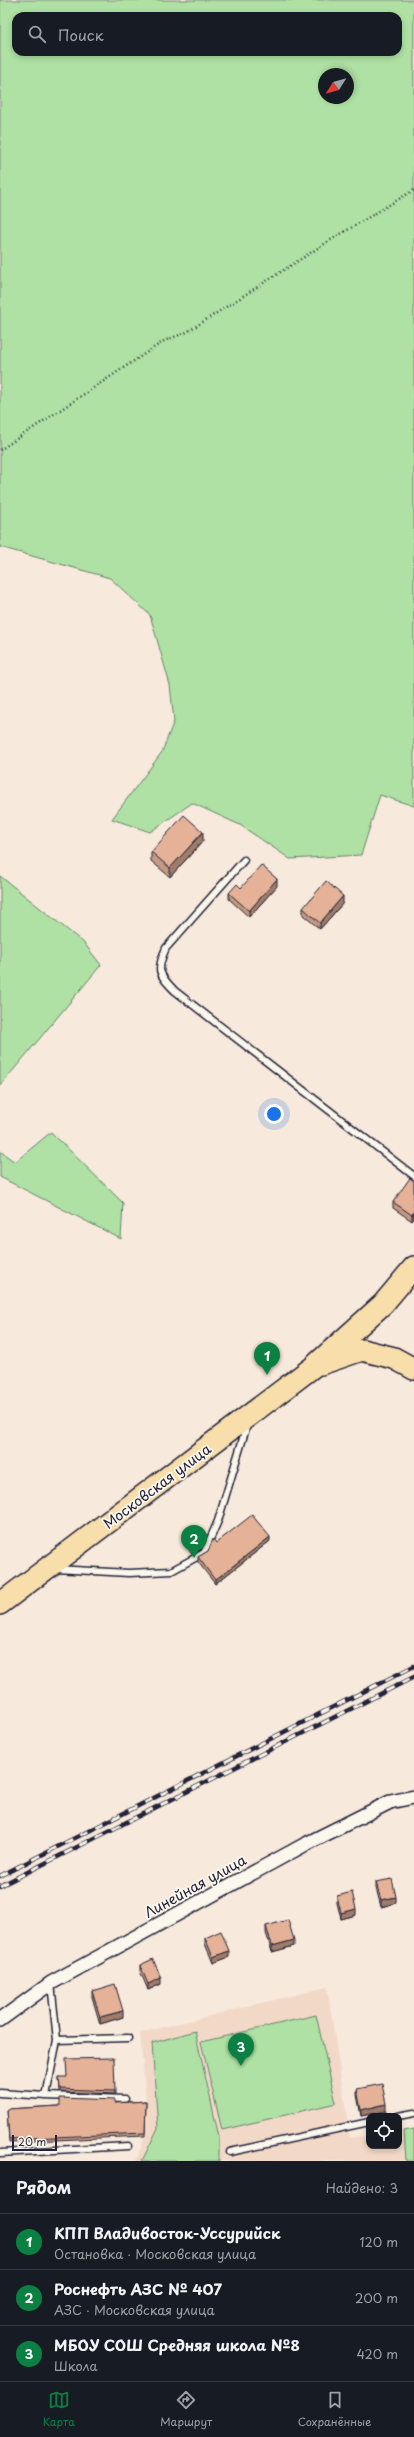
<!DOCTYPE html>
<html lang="ru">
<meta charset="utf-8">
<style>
:root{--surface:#171b24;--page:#242831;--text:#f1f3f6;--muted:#9ea1a6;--line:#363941;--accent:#0b8043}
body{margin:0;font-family:"Playpen Sans",sans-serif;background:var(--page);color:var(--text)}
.controls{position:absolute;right:12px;bottom:12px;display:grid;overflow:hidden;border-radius:8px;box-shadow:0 2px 6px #0003}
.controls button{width:36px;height:36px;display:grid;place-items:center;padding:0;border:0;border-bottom:1px solid var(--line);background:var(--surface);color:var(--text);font:20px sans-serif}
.compass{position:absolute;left:318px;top:68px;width:36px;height:36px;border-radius:50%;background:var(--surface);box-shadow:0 2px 6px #0003;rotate:233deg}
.scale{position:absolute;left:12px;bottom:10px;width:45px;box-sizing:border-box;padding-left:4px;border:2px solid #22223b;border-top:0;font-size:11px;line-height:14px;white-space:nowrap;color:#22223b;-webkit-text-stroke:3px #fbf7ec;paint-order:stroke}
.you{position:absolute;left:274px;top:1114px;width:14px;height:14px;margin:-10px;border:3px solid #fff;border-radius:50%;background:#1a73e8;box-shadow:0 0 0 6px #1a73e833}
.badge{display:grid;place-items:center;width:26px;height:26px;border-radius:50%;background:var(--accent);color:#fff;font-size:13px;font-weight:700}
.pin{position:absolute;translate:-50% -33px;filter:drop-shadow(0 1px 2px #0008)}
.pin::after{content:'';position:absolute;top:21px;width:14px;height:12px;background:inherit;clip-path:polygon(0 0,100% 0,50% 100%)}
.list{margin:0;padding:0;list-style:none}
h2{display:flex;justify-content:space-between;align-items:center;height:52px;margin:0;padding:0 16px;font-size:17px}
h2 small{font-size:13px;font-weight:400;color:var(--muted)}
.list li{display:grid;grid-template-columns:26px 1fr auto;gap:12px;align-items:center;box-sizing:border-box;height:56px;padding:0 16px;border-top:1px solid var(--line)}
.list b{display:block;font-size:15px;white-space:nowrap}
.list p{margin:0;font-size:13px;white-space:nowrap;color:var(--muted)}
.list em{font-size:13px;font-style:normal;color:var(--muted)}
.icon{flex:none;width:22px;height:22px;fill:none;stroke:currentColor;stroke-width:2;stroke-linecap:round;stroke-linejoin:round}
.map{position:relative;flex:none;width:414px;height:2161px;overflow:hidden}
.search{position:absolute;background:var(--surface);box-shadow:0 2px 6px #0003;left:12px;right:12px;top:12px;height:44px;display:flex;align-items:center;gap:10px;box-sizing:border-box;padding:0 14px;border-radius:12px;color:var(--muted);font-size:15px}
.sheet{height:220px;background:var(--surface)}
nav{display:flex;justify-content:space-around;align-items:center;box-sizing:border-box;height:56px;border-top:1px solid var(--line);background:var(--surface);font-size:11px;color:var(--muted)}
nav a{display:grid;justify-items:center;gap:2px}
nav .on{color:var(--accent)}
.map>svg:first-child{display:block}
.built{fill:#f2d8c7}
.green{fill:#aee1a3;stroke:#68826f;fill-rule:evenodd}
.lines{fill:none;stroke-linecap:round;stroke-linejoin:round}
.lane-casing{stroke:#22223b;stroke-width:9}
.street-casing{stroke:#22223b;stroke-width:16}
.primary-casing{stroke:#22223b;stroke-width:24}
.path{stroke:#22223b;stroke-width:2.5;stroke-dasharray:1 3;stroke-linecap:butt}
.lane{stroke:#fbf7ec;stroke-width:6}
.street{stroke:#fbf7ec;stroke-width:13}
.primary{stroke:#f8deab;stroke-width:21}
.rail-casing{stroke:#22223b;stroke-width:4.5}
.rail{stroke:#fbf7ec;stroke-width:3;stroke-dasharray:9;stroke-linecap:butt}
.wall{fill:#c59982;stroke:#22223b}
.shaded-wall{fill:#a07d6a;stroke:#22223b}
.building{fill:#e5b297;stroke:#22223b}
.labels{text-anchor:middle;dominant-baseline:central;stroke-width:3.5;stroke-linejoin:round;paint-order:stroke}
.street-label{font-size:14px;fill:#22223b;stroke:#fbf7ec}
</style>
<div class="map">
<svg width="414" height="2161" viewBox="0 0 414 2161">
<rect width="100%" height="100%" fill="#f7e9db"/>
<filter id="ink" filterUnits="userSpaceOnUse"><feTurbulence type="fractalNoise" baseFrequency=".025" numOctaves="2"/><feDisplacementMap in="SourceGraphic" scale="8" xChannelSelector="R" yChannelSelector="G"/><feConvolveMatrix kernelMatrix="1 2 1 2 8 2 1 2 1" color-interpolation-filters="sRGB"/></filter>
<g filter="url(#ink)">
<path class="built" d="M327,1987L350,2137L369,2136V2146H399V2132L414,2129V2161H136L145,2136L146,2098L140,2033Z"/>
<path class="green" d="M0,0H414V806L380,795L361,855L290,859L240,825L192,803L150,832L112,819L162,752L174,721L170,685L150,615L110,578L0,547ZM16,16H398V52H16ZM324,74H348V98H324Z
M0,876L84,943L101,965L0,1086Z
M51,1132L123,1203L121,1239L0,1177V1151L15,1162Z
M316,2015L336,2103L222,2130L201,2042Z
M195,2031L219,2137V2161H142L158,2128L152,2043Z
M414,2129V2161H406L404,2131Z"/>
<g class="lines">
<defs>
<path id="lane" d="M244,860L166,948C156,970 158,974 175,991L414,1176
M55,1569L129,1573L171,1571L204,1553L218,1521L247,1425
M57,2040L128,2038
M0,2093L46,2096L57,2040L51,1983
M46,2096L125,2099
M398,2116L414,2113
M230,2152L369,2122
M0,2153L128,2146"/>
<path id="street" d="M0,2020L51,1983L304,1845L390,1802L414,1797"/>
<path id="primary" d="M321,1364L362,1350L394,1358L414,1369
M0,1604L313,1367L383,1304L414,1267"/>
</defs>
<use href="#lane" class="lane-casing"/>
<use href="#street" class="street-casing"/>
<use href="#primary" class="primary-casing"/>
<path class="path" d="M0,450L164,341L187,332L329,241L414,190"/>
<use href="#lane" class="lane"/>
<use href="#street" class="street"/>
<use href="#primary" class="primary"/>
<defs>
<path id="rail" d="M0,1876L414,1666
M0,1886L414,1677"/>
</defs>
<use href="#rail" class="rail-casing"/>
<use href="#rail" class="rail"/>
</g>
<path class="wall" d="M203,841L170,877L151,861V852Z
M277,886L249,917L229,899V893L241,888Z
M343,903L320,929L303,915V908Z
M414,1181V1218L412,1221L393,1208V1202Z
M206,1537L200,1550L192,1554L189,1550V1547Z
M270,1541L215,1584L198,1562V1557L208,1551L216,1543Z
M376,1882L396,1903L381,1907L376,1888Z
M337,1896L356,1915L341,1919L337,1903Z
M266,1926L294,1946L272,1952L266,1933Z
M205,1938L229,1957L213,1963L205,1944Z
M140,1965L161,1984L148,1990L140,1971Z
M92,1991L123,2017L100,2024L92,1997Z
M59,2077L115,2091V2094L60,2092Z
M357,2089L386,2111L361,2116L357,2095Z
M146,2101L145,2136L9,2142L7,2109Z"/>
<path class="shaded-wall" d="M203,832V841L170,877V868Z
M277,879V886L249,917V911Z
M343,896V903L320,929V923Z
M414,1211V1218L412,1221V1215Z
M206,1534V1537L200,1550L192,1554V1551Z
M270,1537V1541L215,1584V1580Z
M396,1897V1903L381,1907V1900Z
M356,1909V1915L341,1919V1913Z
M294,1940V1946L272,1952V1946Z
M229,1951V1957L213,1963V1957Z
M161,1978V1984L148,1990V1984Z
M123,2011V2017L100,2024V2017Z
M386,2104V2111L361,2116V2110Z"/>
<path class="building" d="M184,815L203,832L170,868L151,852Z
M261,865L277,879L249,911L229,893L237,884L241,888Z
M326,881L343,896L320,923L303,908Z
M410,1178L414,1181V1211L412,1215L393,1202Z
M252,1515L270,1537L215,1580L198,1557L208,1551L213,1539L216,1543Z
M206,1534L200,1547L192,1551L189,1547Z
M392,1879L396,1897L381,1900L376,1882Z
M352,1892L356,1909L341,1913L337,1896Z
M288,1920L294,1940L272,1946L266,1926Z
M221,1931L229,1951L213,1957L205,1938Z
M153,1959L161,1978L148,1984L140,1965Z
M115,1984L123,2011L100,2017L92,1991Z
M114,2058L115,2091L60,2089L59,2077H67L66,2059Z
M382,2084L386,2104L361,2110L357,2089Z
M60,2098L115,2100V2103L146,2101L145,2133L9,2139L7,2109L60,2106Z"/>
</g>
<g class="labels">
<g class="street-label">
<text transform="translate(157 1486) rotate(-37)">Московская улица</text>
<text transform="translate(195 1886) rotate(-29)">Линейная улица</text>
</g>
</g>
</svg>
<div class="controls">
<button><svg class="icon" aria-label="locate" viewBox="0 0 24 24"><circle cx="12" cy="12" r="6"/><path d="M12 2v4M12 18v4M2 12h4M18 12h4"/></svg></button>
</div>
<svg class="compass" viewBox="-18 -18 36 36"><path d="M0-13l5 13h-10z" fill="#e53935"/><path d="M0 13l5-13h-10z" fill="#9ea1a6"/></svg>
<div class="scale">20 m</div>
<div class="you"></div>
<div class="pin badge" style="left:267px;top:1375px">1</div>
<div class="pin badge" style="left:194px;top:1558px">2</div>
<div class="pin badge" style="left:241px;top:2066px">3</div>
<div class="search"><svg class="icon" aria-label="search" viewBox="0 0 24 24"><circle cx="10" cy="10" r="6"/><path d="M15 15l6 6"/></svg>Поиск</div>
</div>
<section class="sheet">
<h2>Рядом<small>Найдено: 3</small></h2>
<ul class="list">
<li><span class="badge">1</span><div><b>КПП Владивосток-Уссурийск</b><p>Остановка · Московская улица</p></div><em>120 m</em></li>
<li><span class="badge">2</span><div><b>Роснефть АЗС № 407</b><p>АЗС · Московская улица</p></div><em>200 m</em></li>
<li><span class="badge">3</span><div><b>МБОУ СОШ Средняя школа №8</b><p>Школа</p></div><em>420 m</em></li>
</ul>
</section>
<nav>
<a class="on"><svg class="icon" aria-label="map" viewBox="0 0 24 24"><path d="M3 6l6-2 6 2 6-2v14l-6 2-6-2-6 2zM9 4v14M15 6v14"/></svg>Карта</a>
<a><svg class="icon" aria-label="directions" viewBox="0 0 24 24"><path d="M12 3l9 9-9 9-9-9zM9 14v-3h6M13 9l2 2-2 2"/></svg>Маршрут</a>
<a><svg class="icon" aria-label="saved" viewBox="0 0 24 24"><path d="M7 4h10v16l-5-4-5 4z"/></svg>Сохранённые</a>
</nav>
